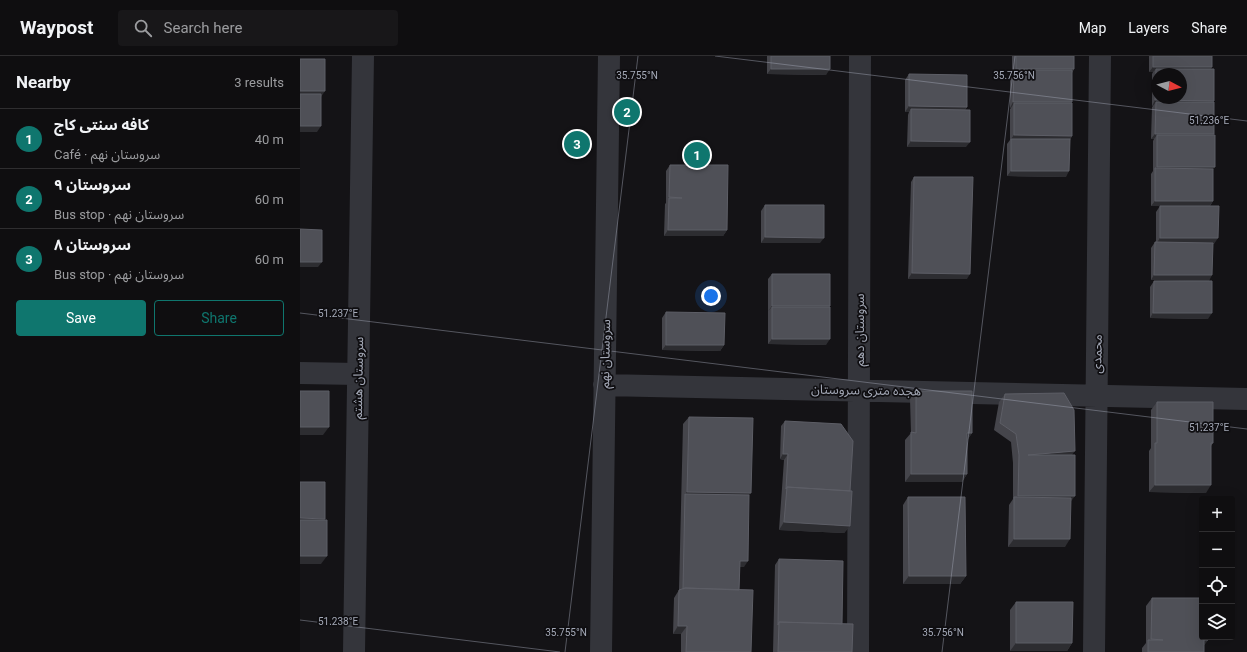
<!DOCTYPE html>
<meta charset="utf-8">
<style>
:root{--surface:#0f0e10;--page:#181719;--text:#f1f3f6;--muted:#9b9c9f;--line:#2f2e30;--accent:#0f766e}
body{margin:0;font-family:Roboto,"Noto Sans Arabic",sans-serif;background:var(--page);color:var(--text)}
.controls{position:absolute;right:12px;bottom:12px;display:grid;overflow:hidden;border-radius:4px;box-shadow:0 4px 16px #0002}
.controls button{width:36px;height:36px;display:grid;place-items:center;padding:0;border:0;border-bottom:1px solid var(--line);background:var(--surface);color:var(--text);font:20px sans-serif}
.compass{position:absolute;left:851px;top:12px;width:36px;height:36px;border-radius:50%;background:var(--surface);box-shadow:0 4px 16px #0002;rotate:97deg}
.you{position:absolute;left:411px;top:240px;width:14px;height:14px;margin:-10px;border:3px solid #fff;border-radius:50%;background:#1a73e8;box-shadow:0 0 0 6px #1a73e833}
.badge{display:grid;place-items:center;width:26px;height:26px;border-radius:50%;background:var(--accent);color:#fff;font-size:13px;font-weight:700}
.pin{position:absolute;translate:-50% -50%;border:2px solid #fff;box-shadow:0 1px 4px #0006}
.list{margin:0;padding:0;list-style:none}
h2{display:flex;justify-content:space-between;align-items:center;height:52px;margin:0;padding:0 16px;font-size:17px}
h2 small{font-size:13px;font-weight:400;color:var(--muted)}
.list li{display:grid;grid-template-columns:26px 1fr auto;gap:12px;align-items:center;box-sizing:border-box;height:60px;padding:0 16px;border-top:1px solid var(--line)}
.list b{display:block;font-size:15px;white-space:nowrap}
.list p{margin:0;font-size:13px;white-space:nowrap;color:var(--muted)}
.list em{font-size:13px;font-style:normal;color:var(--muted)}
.actions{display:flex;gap:8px;padding:12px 16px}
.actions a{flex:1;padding:9px 0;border:1px solid var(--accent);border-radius:4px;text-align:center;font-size:14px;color:var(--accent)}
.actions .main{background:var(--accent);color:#fff}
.icon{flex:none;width:22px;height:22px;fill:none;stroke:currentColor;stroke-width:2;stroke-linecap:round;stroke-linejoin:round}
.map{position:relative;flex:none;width:947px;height:596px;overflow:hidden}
header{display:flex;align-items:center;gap:24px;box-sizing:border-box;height:56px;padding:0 20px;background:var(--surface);border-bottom:1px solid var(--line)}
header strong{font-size:19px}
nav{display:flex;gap:22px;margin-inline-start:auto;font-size:14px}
.search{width:280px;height:36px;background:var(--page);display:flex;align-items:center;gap:10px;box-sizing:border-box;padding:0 14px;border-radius:4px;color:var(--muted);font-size:15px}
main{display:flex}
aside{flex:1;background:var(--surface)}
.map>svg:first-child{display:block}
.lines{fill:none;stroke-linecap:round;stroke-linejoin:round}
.minor{stroke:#34353b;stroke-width:22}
.tertiary{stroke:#34353b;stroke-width:22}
.wall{fill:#45454b}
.shaded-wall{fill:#2d2d31}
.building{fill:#4f5057;stroke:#5d5e66;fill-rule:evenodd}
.ticks{fill:none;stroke:#a4a9b7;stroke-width:1;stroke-opacity:0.45}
.labels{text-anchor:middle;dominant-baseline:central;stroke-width:3.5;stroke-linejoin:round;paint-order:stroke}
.street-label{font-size:13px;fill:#a4a9b7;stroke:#0f0e11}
.ticks-label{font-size:10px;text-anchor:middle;fill:#a4a9b7;stroke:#0f0e11;stroke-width:3.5;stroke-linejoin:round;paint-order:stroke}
</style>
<header>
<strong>Waypost</strong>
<div class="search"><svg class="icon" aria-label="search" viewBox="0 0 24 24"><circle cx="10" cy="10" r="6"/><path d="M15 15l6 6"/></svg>Search here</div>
<nav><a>Map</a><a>Layers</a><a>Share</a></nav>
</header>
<main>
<aside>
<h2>Nearby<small>3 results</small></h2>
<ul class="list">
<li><span class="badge">1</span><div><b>کافه سنتی کاج</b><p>Café · سروستان نهم</p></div><em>40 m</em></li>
<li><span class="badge">2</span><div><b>سروستان ٩</b><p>Bus stop · سروستان نهم</p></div><em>60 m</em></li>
<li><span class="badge">3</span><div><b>سروستان ٨</b><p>Bus stop · سروستان نهم</p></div><em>60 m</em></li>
</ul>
<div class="actions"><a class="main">Save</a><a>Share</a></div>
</aside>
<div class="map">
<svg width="947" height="596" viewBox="0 0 947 596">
<rect width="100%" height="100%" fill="#141316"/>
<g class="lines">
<path class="minor" d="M304,329L947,343
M54,596L63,0
M301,596L309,0
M558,596L560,0
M794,596L800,0"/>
<path class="tertiary" d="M0,317L58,318"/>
</g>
<path class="wall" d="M467,0H530L526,19L467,18Z
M712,0H774V13L772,17V46L771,47L772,80L770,84L766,121L707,120V88L710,84V53L711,52H710V20L712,16Z
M849,0H912L910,13L914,45L913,46L914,78L913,79V145L910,150L914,188H913L909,225L851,224V192L855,186H856V156L860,150H851V118L853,115V85L854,83H851L852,51L853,50H852V18L853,16H849Z
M609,18L667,51L665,54L666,91H607L608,59L609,56H605V24Z
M370,109L427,174L423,180H364L365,148L366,147V115Z
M614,121L667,223H608L611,126Z
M465,149L520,187H461V155Z
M472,218L530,251L526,289L468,288V223Z
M854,225L908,263L850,262V231Z
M366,256L424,289L420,295L362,294V262Z
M616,335L672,377L667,384V418L662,426H605V384L611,377L610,343Z
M705,338L772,399L771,446L765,491H708L709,449L713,443V407L711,386L694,374L699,346Z
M857,346L913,387L911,390L906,437L849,436V395L851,392V354Z
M389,361L449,440L444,511H440L439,534L451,596H381V578H373L374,542L379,534L383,368Z
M485,365L550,435V470L544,477L479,474L484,404L480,403L481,370Z
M608,441L666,520L660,528H603V449Z
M479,503L542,568L552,596H473L475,509Z
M852,542L908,584L904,589V596H842V592L846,587V550Z
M716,546L772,587L767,595H710V554Z"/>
<path class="shaded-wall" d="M853,11H912L908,17L856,13L853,16H849Z
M471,13H530L526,19L467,18Z
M716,13H774L770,19L714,16Z
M0,35H25L21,41L0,40Z
M855,44L914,45L910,50L856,46L853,50H852Z
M713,46H772L768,52L714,47L711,52H710Z
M609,50L667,51L663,56L611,53L609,56H605Z
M0,70H21L17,76H0Z
M855,78H914L910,84L857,79L854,83H851Z
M714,79L772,80L768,85L711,83Z
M611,85L670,86L666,91H607Z
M857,111H915L911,117L855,113Z
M711,115H769L766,121L707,120Z
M855,145H913L909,151L851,150Z
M368,174H427L423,180H364Z
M465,181L524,182L520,187H461Z
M860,182H918L914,188H856Z
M0,206H22L18,211H0Z
M612,217L670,218L667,223H608Z
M854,219H912L909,225L851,224Z
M472,250H530L526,256L472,251L468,255Z
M853,257H912L908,263L850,262Z
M472,283H530L526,289L468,288Z
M366,289H424L420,295L362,294Z
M0,371H29L23,379H0Z
M667,377H672L667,385Z
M775,395L769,403L728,399Z
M483,398H488L484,404L480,403Z
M611,418H667L662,426H605Z
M855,429H911L906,437L849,436Z
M387,436L451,437L445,445L385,438Z
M718,440H775L769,448L714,446Z
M0,462L25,463L19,470H0Z
M484,466L550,470L544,477L479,474Z
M714,483H770L765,491H708Z
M0,500H27L21,508H0Z
M440,505H448L444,511H436Z
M609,520H666L660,528H603Z
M378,570H387L381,578H373Z
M904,584H908L902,592Z
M716,587H772L767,595H710Z"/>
<path class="building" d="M471,0H530V13H471Z
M716,0H774V13H716Z
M853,0H912V11H853Z
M0,3H25V35H0Z
M856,13H914V45L855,44ZM857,18H881V42H857Z
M714,14H772V46H713Z
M609,18L667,19V51L609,50Z
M0,38H21V70H0Z
M856,46H914V78H855Z
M714,47H772V80L714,79Z
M611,53L670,54V86L611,85Z
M857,79H915V111H857Z
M711,83H770L769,115H711Z
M370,109H428L427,174H368L369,142H382L369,141Z
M855,112L913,113V145H855Z
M614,121H673L670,218L612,217Z
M465,149H524V182L465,181Z
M860,150H919L918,182H860Z
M0,173L22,174V206H0Z
M855,186L913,187L912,219H854Z
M472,218H530V250H472Z
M854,225H912V257H853Z
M472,251H530V283H472Z
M366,256L425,257L424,289H366Z
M0,335H29V371H0Z
M616,335H672V377H667V418H611V376L616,377Z
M764,337L774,354L775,395L728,399H775V440H718L719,399L716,378L700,367L705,338Z
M857,346H913V387H911V429H855V387H857Z
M389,361L453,362L451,437L387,436Z
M485,365L541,368L553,385L550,435L487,431L486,433L488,398H483Z
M0,426H25V463L0,462Z
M487,431L552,435L550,470L484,466Z
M385,438L449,439L448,505H440L439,534L385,532L383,533Z
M608,441H665L666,520H609Z
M714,441L771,442L770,483H714Z
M0,464H27V500H0Z
M479,503L543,505L542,568L479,566L478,569Z
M385,532L453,534L451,596H386L387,570H378L379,534Z
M852,542H902V581H908V584H904V596H848V584H863L851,583Z
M716,546H773L772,587H716Z
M479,566L553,568L552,596H478Z"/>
<path class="ticks" d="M415,0L947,65M0,257L947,373M0,564L260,596M265,596L338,0M642,596L715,0"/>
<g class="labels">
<g class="street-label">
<text transform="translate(559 274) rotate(-90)">سروستان دهم</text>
<text transform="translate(305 298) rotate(-89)">سروستان نهم</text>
<text transform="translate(797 298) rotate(-89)">محمدی</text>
<text transform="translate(58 322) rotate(-89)">سروستان هشتم</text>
<text transform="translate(566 334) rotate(1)">هجده متری سروستان</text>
</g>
</g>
<g class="ticks-label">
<text x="337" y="23">35.755°N</text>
<text x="714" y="23">35.756°N</text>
<text x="909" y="68">51.236°E</text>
<text x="38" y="261">51.237°E</text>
<text x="909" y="375">51.237°E</text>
<text x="38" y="569">51.238°E</text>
<text x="266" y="580">35.755°N</text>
<text x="643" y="580">35.756°N</text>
</g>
</svg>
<div class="controls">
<button>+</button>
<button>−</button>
<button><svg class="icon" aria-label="locate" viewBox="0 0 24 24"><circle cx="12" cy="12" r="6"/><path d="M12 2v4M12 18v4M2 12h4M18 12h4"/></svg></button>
<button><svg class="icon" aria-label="layers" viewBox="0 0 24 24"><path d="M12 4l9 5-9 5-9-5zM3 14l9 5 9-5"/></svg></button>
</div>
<svg class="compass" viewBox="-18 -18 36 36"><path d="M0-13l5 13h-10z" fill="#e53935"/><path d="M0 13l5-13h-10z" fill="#9b9c9f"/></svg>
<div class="you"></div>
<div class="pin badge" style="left:397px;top:99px">1</div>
<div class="pin badge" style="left:327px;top:56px">2</div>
<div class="pin badge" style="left:277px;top:88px">3</div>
</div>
</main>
